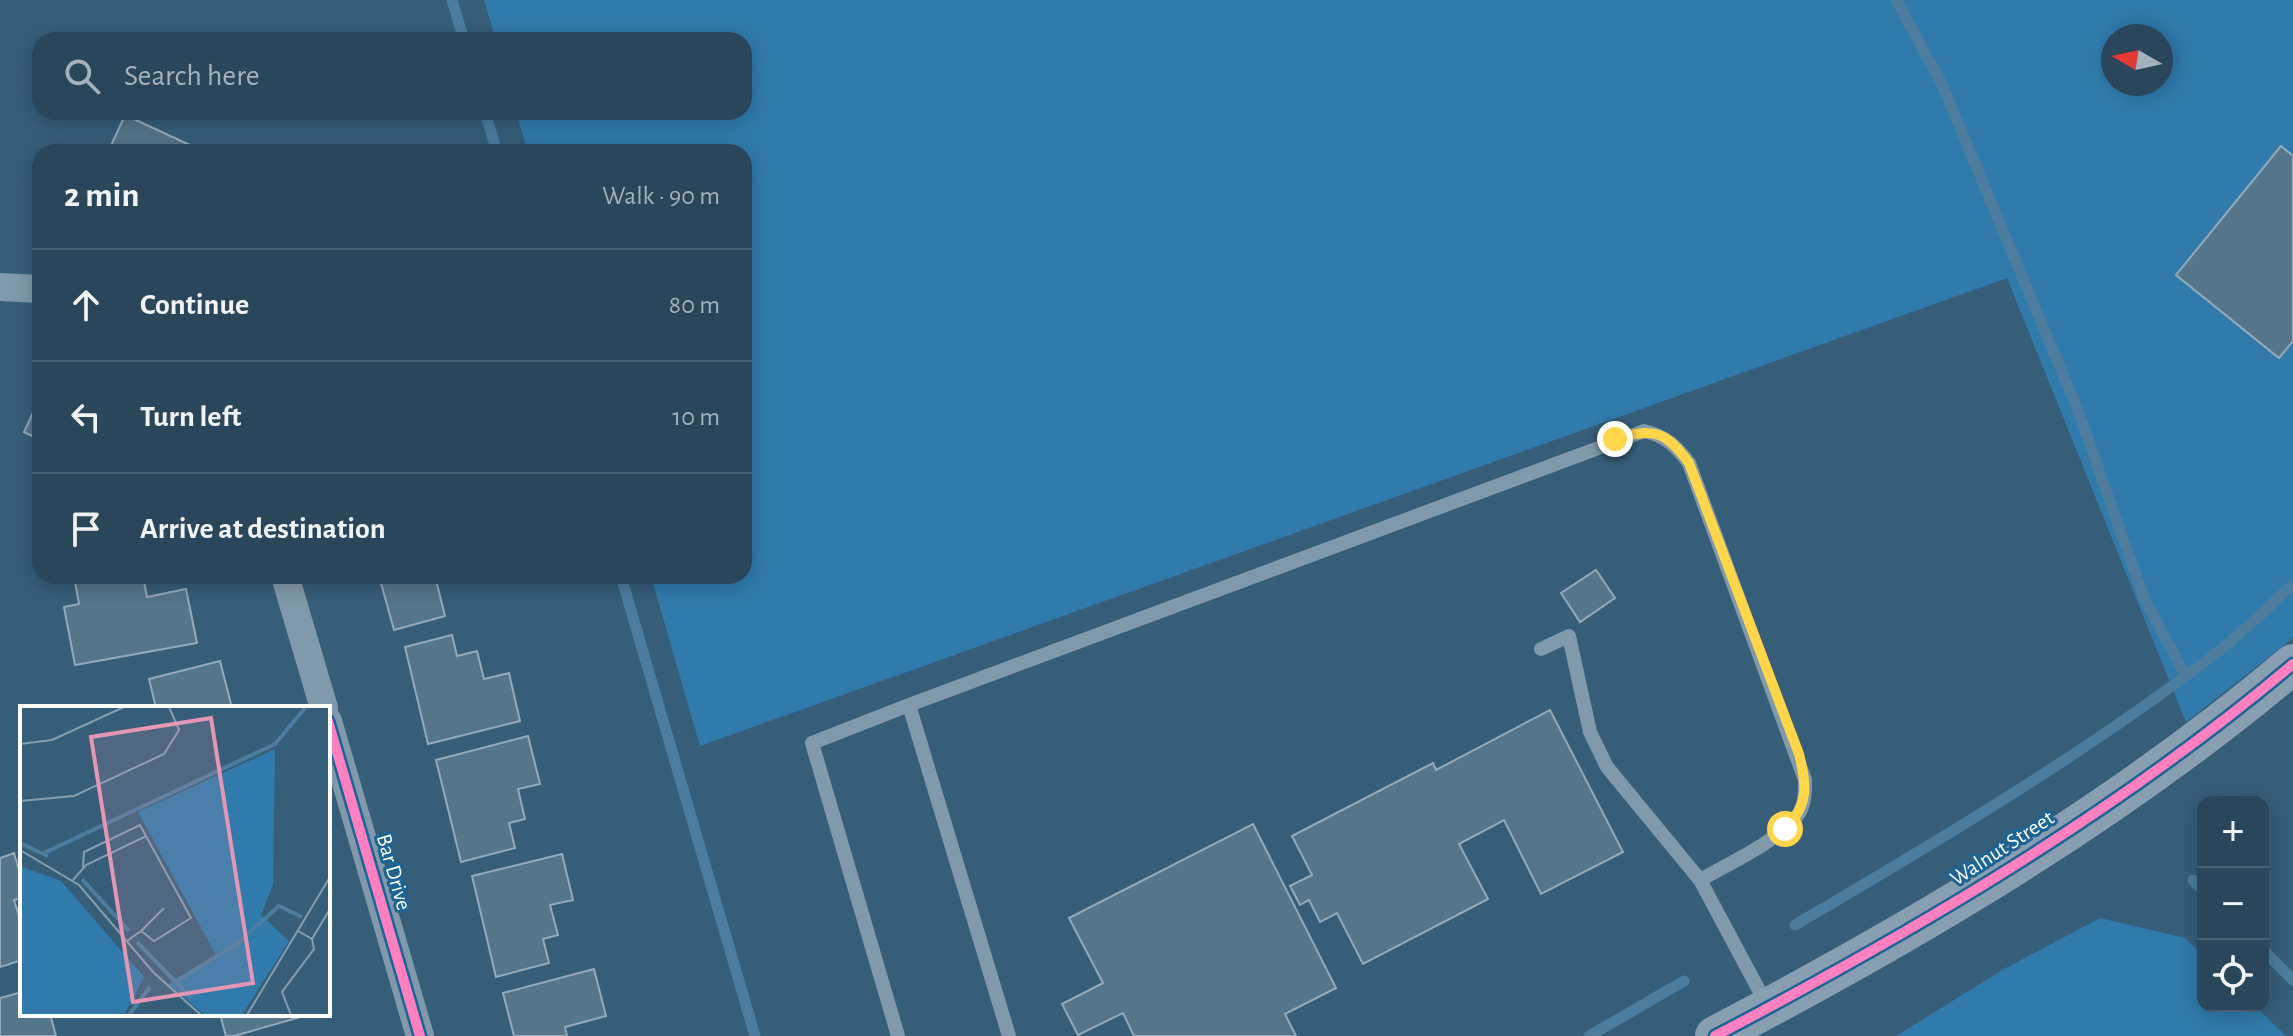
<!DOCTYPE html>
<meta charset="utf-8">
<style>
:root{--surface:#29465b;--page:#314d61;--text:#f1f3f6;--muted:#a5b1bb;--line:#455e71}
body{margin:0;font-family:"Alegreya Sans",sans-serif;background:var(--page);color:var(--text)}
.controls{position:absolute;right:24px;bottom:24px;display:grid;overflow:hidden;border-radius:16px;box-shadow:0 4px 20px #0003}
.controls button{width:72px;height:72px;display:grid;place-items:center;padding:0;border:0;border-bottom:2px solid var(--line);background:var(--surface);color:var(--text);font:40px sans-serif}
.compass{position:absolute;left:2101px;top:24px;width:72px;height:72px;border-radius:50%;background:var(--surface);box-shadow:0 4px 20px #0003;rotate:279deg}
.stop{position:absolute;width:24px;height:24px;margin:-18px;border:6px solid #ffd54a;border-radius:50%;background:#fff}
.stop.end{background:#ffd54a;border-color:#fff;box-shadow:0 2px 8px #0008}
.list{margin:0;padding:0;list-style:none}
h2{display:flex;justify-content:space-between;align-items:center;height:104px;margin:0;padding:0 32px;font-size:34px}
h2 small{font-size:26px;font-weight:400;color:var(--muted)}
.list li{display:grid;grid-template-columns:52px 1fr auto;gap:24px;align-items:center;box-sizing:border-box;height:112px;padding:0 32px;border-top:2px solid var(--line)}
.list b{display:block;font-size:30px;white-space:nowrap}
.list em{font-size:26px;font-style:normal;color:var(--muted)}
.icon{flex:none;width:44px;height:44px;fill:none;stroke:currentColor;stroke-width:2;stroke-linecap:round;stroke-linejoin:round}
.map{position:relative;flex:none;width:2293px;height:1036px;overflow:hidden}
.search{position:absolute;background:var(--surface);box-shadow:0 4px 20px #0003;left:32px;top:32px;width:720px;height:88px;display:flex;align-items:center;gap:20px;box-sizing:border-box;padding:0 28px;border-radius:24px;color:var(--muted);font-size:30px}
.panel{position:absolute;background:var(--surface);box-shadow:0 4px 20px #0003;left:32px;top:144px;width:720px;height:440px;border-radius:24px}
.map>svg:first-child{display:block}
.green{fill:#307bab;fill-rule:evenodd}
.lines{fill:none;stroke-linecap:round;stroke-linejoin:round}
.stream{stroke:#4c7d9e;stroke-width:11}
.building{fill:#55758a;stroke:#94aab9;stroke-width:2}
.lane{stroke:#809aab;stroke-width:14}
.street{stroke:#809aab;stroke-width:28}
.secondary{stroke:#879fb0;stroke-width:40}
.cycleway-casing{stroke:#1b6495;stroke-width:15}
.cycleway{stroke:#ff80c0;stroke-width:10}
.route{stroke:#ffd54a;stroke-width:10}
.labels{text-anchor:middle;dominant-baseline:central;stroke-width:6;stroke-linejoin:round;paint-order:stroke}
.street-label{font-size:22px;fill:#fff;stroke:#1b6495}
.inset-river{fill:none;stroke:#4c7d9e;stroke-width:4}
.inset-road{fill:none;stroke:#879eaf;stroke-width:2}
.view{fill:#e497b5;fill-opacity:0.15;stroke:#e497b5;stroke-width:4}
.inset-edge{fill:none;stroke:#fff;stroke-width:4}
</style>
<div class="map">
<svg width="2293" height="1036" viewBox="0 0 2293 1036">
<rect width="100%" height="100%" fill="#375e79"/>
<path class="green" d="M484,0H2293V638L2186,722L2007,278L700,746L651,576H744V152H528L516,112H744V40H496ZM2113,36H2161V84H2113Z
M2100,918L2185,938L2203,955V1006H2255L2286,1036H1896L2004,969Z"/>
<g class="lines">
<path class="stream" d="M452,0L464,40
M1896,0L1941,82L2077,408L2144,598L2185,675
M485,112L497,152
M621,576L755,1036
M2193,880L2203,890
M1795,925C1938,841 2083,755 2215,654C2242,633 2267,608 2293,585
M2263,950L2293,980
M1589,1036L1684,981"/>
</g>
<path class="building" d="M125,115L205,152H108Z
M2281,146L2293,156V341L2279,358L2176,275Z
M40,398V440L24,432Z
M1596,570L1615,598L1580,622L1561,593Z
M74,576H143L147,597L186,589L197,643L75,665L64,607L79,604Z
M379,576H435L445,616L394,630Z
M452,635L457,656L477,651L484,679L509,673L520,721L428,744L405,647Z
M220,661L232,708H156L149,679Z
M1550,710L1623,852L1541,894L1504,820L1459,844L1488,899L1363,964L1337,913L1320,922L1309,900L1300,905L1290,886L1312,875L1292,836L1433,763L1436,770Z
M528,736L540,784L518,789L525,819L509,823L515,848L461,862L436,760Z
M1253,824L1336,988L1285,1014L1296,1036H1134L1123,1013L1078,1035L1062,1004L1103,983L1069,918Z
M14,853L22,880V898L14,900L22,926V960L0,967V858Z
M562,854L573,900L550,905L558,935L543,939L549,963L496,977L472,876Z
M594,969L606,1016L565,1027L567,1036H514L503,993Z
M22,992V1014H50L56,1036H0V998Z
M220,1014H311L234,1036H226Z"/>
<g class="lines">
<path class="lane" d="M1541,649L1569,636L1590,732L1607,767L1700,880
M898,1036L812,743L909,705
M1009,1036L909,705L1644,431C1666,436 1676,446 1689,463L1805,780C1805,793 1805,806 1797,816C1778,841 1728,864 1700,880L1768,1007"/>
<path class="street" d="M0,287L40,289
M285,576L324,708
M328,721L420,1036"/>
<path class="secondary" d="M1715,1036C1917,930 2118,812 2293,664"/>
<defs>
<path id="cycleway" d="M328,721L420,1036
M1715,1036C1917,930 2118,812 2293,664"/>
</defs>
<use href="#cycleway" class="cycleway-casing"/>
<use href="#cycleway" class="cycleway"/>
</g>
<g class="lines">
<path class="route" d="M1615,439C1653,428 1665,430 1689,463L1799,754C1807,785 1809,805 1785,829"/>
</g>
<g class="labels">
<g class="street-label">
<text transform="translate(2002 848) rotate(-33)">Walnut Street</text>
<text transform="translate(394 872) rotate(74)">Bar Drive</text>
</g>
</g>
<g transform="translate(20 706)">
<rect width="310" height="310" fill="#375e79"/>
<path d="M255,43L253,179L241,209L269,235L222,309H185L148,278L196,249L118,106ZM0,160L41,175L124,271L104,309H0Z" fill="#307bab"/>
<path class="inset-river" d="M0,137L28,150M22,148L255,38L286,1M62,173L109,225M117,236L172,293M153,277L217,238L259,200L282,211M109,309L130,281"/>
<path class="inset-road" d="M0,38L32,34L104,1M0,95L54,90L144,48L159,24L149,1M0,144L59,179L133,266L181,309M63,161L64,146L120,119L126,130M53,174L66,159L126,130L171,212L134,235L121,225L107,235M121,225L144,202M292,233L310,203M227,309L310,171M271,309L262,286L294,243L292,233L278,225"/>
<path class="view" d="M191,12L233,277L113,296L71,31Z"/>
<rect width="310" height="310" class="inset-edge"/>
</g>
</svg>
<div class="controls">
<button>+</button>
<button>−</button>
<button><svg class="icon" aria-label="locate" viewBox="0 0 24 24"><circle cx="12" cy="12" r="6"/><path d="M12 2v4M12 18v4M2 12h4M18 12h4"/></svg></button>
</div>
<svg class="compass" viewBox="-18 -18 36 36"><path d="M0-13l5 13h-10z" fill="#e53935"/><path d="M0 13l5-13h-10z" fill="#a5b1bb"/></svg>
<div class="stop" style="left:1785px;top:829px"></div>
<div class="stop end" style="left:1615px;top:439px"></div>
<div class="search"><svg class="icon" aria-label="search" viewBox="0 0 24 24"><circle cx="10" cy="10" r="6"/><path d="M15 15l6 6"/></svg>Search here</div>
<section class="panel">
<h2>2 min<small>Walk · 90 m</small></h2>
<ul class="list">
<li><svg class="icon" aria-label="ahead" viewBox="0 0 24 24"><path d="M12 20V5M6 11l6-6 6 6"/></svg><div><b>Continue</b></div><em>80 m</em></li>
<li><svg class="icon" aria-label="left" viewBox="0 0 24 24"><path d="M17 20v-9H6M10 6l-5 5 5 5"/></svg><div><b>Turn left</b></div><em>10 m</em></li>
<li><svg class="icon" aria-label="arrive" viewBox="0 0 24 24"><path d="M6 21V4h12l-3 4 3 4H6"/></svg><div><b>Arrive at destination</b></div></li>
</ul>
</section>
</div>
